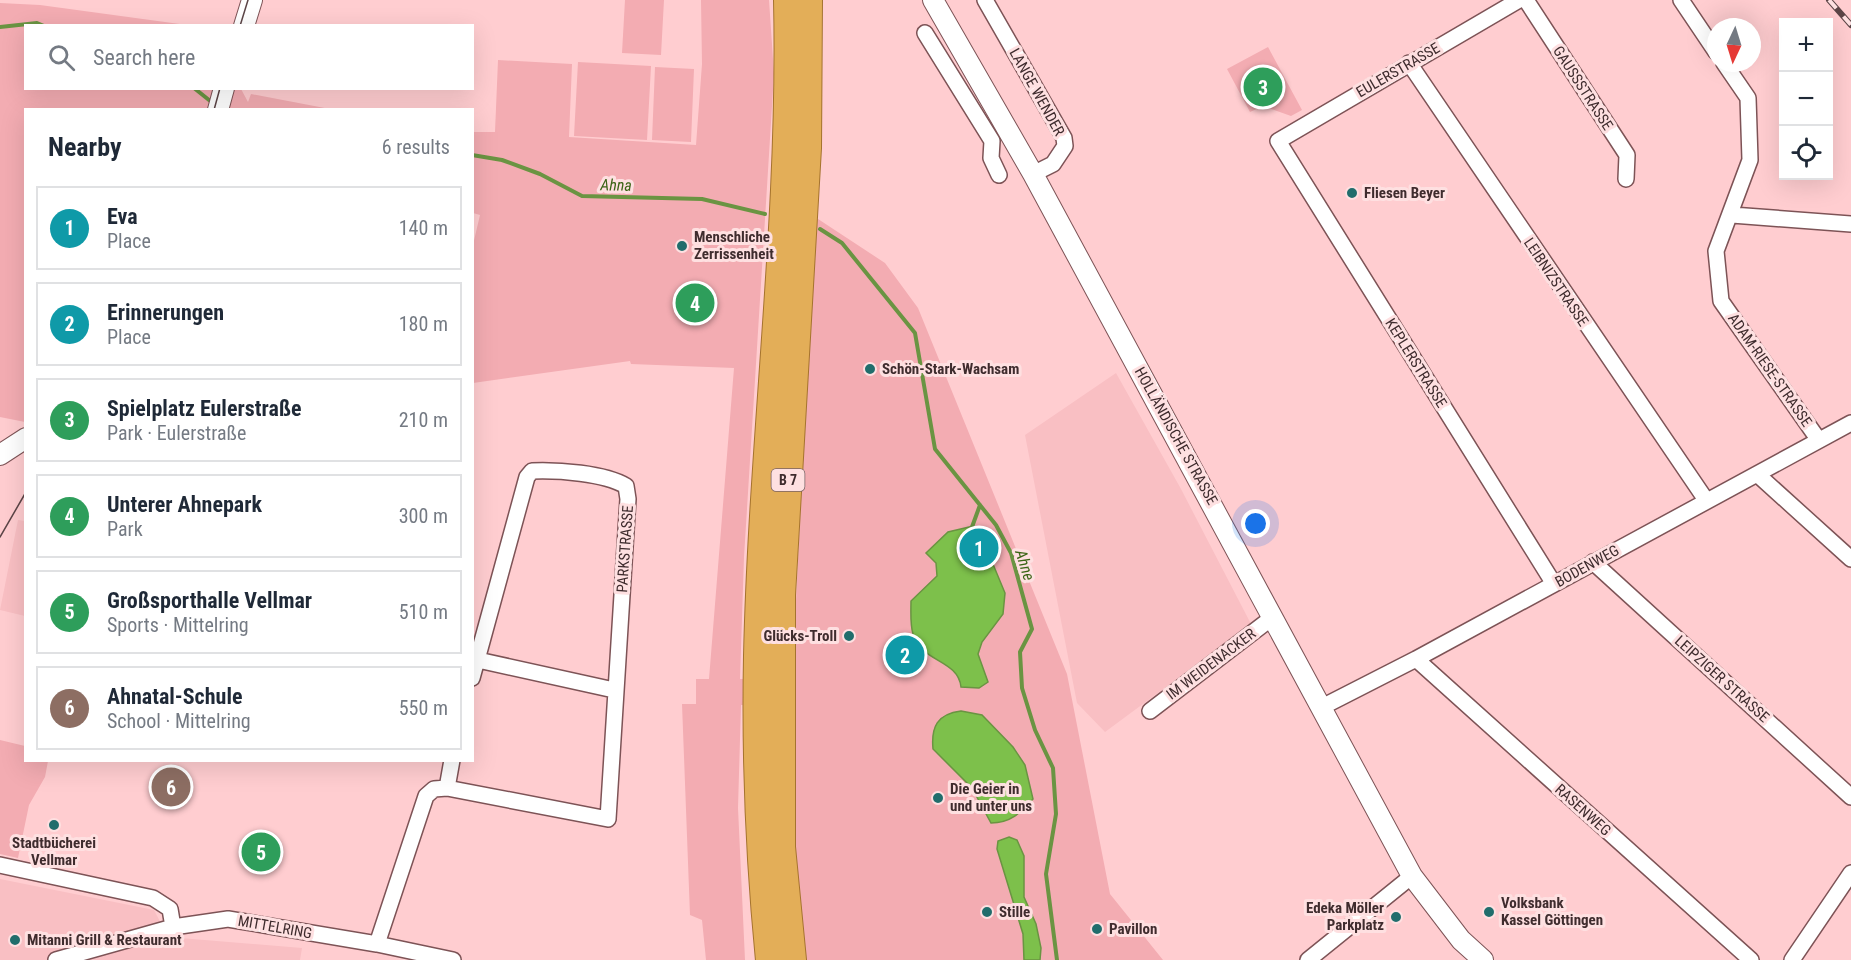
<!DOCTYPE html>
<meta charset="utf-8">
<style>
:root{--surface:#fff;--page:#f6f6f7;--text:#1f2937;--muted:#747a83;--line:#e0e1e3;--accent:#0f766e}
body{margin:0;font-family:"Roboto Condensed",sans-serif;background:var(--page);color:var(--text)}
.controls{position:absolute;right:18px;top:18px;display:grid;overflow:hidden;border-radius:0px;box-shadow:0 6px 24px #0002}
.controls button{width:54px;height:54px;display:grid;place-items:center;padding:0;border:0;border-bottom:2px solid var(--line);background:var(--surface);color:var(--text);font:30px sans-serif}
.compass{position:absolute;left:1707px;top:18px;width:54px;height:54px;border-radius:50%;background:var(--surface);box-shadow:0 6px 24px #0002;rotate:184deg}
.you{position:absolute;left:1256px;top:524px;width:21px;height:21px;margin:-15px;border:4px solid #fff;border-radius:50%;background:#1a73e8;box-shadow:0 0 0 9px #1a73e833}
.badge{display:grid;place-items:center;width:39px;height:39px;border-radius:50%;background:var(--accent);color:#fff;font-size:20px;font-weight:700}
.pin{position:absolute;translate:-50% -50%;border:3px solid #fff;box-shadow:0 2px 6px #0006}
.list{margin:0;padding:0;list-style:none}
h2{display:flex;justify-content:space-between;align-items:center;height:78px;margin:0;padding:0 24px;font-size:26px}
h2 small{font-size:20px;font-weight:400;color:var(--muted)}
.list li{display:grid;grid-template-columns:39px 1fr auto;gap:18px;align-items:center;box-sizing:border-box;height:84px;margin:0 12px 12px;padding:0 12px;border:2px solid var(--line);border-radius:0px}
.list b{display:block;font-size:22px;white-space:nowrap}
.list p{margin:0;font-size:20px;white-space:nowrap;color:var(--muted)}
.list em{font-size:20px;font-style:normal;color:var(--muted)}
.icon{flex:none;width:33px;height:33px;fill:none;stroke:currentColor;stroke-width:2;stroke-linecap:round;stroke-linejoin:round}
.map{position:relative;flex:none;width:1851px;height:960px;overflow:hidden}
.search{position:absolute;background:var(--surface);box-shadow:0 6px 24px #0002;left:24px;top:24px;width:450px;height:66px;display:flex;align-items:center;gap:15px;box-sizing:border-box;padding:0 21px;border-radius:0px;color:var(--muted);font-size:22px}
.panel{position:absolute;background:var(--surface);box-shadow:0 6px 24px #0002;left:24px;top:108px;width:450px;height:654px;border-radius:0px}
.map>svg:first-child{display:block}
.built{fill:#f9bfc3}
.green{fill:#f3acb2}
.water{fill:#7dc04b;stroke:#6a9442;stroke-width:1.5}
.lines{fill:none;stroke-linecap:round;stroke-linejoin:round}
.stream{stroke:#6a9442;stroke-width:4}
.minor-casing{stroke:#7d5356;stroke-width:18}
.tertiary-casing{stroke:#7d5356;stroke-width:22}
.trunk-casing{stroke:#a5732e;stroke-width:28}
.minor{stroke:#fff;stroke-width:15}
.tertiary{stroke:#fff;stroke-width:20}
.trunk{stroke:#e3ae58;stroke-width:26}
.tram{stroke:#5c4547;stroke-width:1.5}
.rail-casing{stroke:#5c4547;stroke-width:6}
.rail{stroke:#fee0e1;stroke-width:4;stroke-dasharray:11;stroke-linecap:butt}
.poi-dot{fill:#216d6c;stroke:#fee0e1;stroke-width:2}
.labels{text-anchor:middle;dominant-baseline:central;stroke-width:6;stroke-linejoin:round;paint-order:stroke}
.shield{fill:#fee0e1;stroke:#786264;stroke-width:1.5}
.shield-label{font-size:14px;font-weight:bold;fill:#3f2c2e}
.street-label{font-size:15px;fill:#3f2c2e;stroke:#fee0e1}
.poi-label{font-size:15px;font-weight:bold;fill:#3f2c2e;stroke:#fee0e1;text-anchor:start}
.water-label{font-size:16px;font-style:italic;fill:#3a6415;stroke:#fee0e1}
</style>
<div class="map">
<svg width="1851" height="960" viewBox="0 0 1851 960">
<rect width="100%" height="100%" fill="#ffcdd0"/>
<path class="built" d="M1116,373L1181,489L1251,624L1105,732L1077,703L1025,435Z
M18,520L25,521V616L0,610Z
M0,879L154,910L168,937L302,948L300,960H0Z"/>
<path class="green" d="M625,0H664L661,55L622,53Z
M701,0H769L774,74L744,557L740,679L792,680L815,217L885,263L918,308L1067,674L1110,894L1163,960H802L792,843L791,706L741,705L738,808L745,960H706L702,920L690,915L682,704H696V679H709L734,368L631,364L630,361L473,383L472,249L480,215L473,213L472,132H495L498,60L572,64L569,137L696,145L702,64Z
M0,3L40,5L187,25L26,26V88L241,89L248,102L251,94L330,109L26,110L25,422L0,417Z
M1268,47L1302,110L1291,116L1263,106L1250,112L1227,69Z
M578,62L651,66L647,140L574,136Z
M655,67L694,69L691,142L652,140Z
M0,740L25,746L26,760L48,761L45,777L29,805L18,858L0,854Z"/>
<path class="water" d="M973,526L980,533L1005,593L1003,614L982,642L978,654L988,682L979,688L961,687C958,659 920,662 913,634C910,624 911,612 911,601L937,576L936,563L926,553L948,532Z
M961,711L982,715L1013,747L1025,765L1033,799C1020,813 1011,823 991,823L972,788L933,749C931,727 937,714 961,711Z
M1009,837L1017,840L1024,856V897L1036,924L1041,948L1040,960H1024L1023,934L997,849L998,841Z"/>
<g class="lines">
<path class="stream" d="M0,27L37,23L44,26
M194,88L214,104
M472,155L502,160L540,174L582,196L702,199L765,214
M820,229L842,243L915,333L935,449L996,525L1011,553L1032,629L1020,652L1022,688L1035,730L1053,768L1056,814L1046,874L1057,960
M972,527L980,505"/>
<defs>
<path id="minor" d="M985,0L1064,138L1065,146L1053,164L1033,174
M1519,0L1278,141L1554,584
M1526,0L1627,155L1626,179
M1681,0L1716,52
M925,33L992,141L991,158L999,175
M1409,63L1706,500
M1724,63L1748,98L1750,160L1716,251L1721,301L1818,439
M1732,215L1851,224
M1757,474L1851,559
M1593,562L1851,797
M1416,659L1751,960
M478,660L614,690
M1322,707L1416,659L1851,423
M1150,711L1273,617
M447,788L452,760
M0,865L153,898L170,909L173,927
M377,944L426,796L434,789L447,788L608,819L628,499L626,486C604,473 558,470 532,471L527,477L472,678
M56,960L173,927L228,919L377,944L453,960
M1308,960L1412,876
M1792,960L1851,873"/>
<path id="tertiary" d="M933,0L1033,174L1412,876L1461,940L1483,960
M244,26L252,0
M218,110L224,88
M0,455L26,438"/>
<path id="trunk" d="M769,960C759,859 755,757 757,656C762,437 792,219 787,0
M793,960L782,847V595L808,148L809,0"/>
</defs>
<use href="#minor" class="minor-casing"/>
<use href="#tertiary" class="tertiary-casing"/>
<use href="#trunk" class="trunk-casing"/>
<use href="#minor" class="minor"/>
<use href="#tertiary" class="tertiary"/>
<use href="#trunk" class="trunk"/>
<path class="tram" d="M240,26L248,0
M214,110L220,88
M0,537L26,492"/>
<defs>
<path id="rail" d="M1829,0L1851,25"/>
</defs>
<use href="#rail" class="rail-casing"/>
<use href="#rail" class="rail"/>
</g>
<g class="poi-dot">
<circle cx="1352" cy="193" r="6"/>
<circle cx="682" cy="246" r="6"/>
<circle cx="870" cy="369" r="6"/>
<circle cx="849" cy="636" r="6"/>
<circle cx="938" cy="798" r="6"/>
<circle cx="54" cy="825" r="6"/>
<circle cx="987" cy="912" r="6"/>
<circle cx="1489" cy="912" r="6"/>
<circle cx="1396" cy="917" r="6"/>
<circle cx="1097" cy="929" r="6"/>
<circle cx="15" cy="940" r="6"/>
</g>
<g class="labels">
<rect class="shield" x="771.5" y="469" width="33" height="22" rx="4.5"/>
<g class="shield-label">
<text x="788" y="480">B 7</text>
</g>
<g class="street-label">
<text transform="translate(1398 70) rotate(-30)">EULERSTRASSE</text>
<text transform="translate(1583 88) rotate(57)">GAUSSSTRASSE</text>
<text transform="translate(1037 92) rotate(61)">LANGE WENDER</text>
<text transform="translate(1556 282) rotate(56)">LEIBNIZSTRASSE</text>
<text transform="translate(1416 363) rotate(58)">KEPLERSTRASSE</text>
<text transform="translate(1770 370) rotate(55)">ADAM-RIESE-STRASSE</text>
<text transform="translate(1176 436) rotate(61)">HOLLÄNDISCHE STRASSE</text>
<text transform="translate(625 549) rotate(-86)">PARKSTRASSE</text>
<text transform="translate(1587 566) rotate(-29)">BODENWEG</text>
<text transform="translate(1211 664) rotate(-37)">IM WEIDENACKER</text>
<text transform="translate(1722 679) rotate(42)">LEIPZIGER STRASSE</text>
<text transform="translate(1583 810) rotate(42)">RASENWEG</text>
<text transform="translate(275 927) rotate(10)">MITTELRING</text>
</g>
<g class="poi-label">
<text x="1364" y="193">Fliesen Beyer</text>
<text x="694" y="237">Menschliche<tspan x="694" dy="17">Zerrissenheit</tspan></text>
<text x="882" y="369">Schön-Stark-Wachsam</text>
<text x="837" y="636" text-anchor="end">Glücks-Troll</text>
<text x="950" y="789">Die Geier in<tspan x="950" dy="17">und unter uns</tspan></text>
<text x="54" y="843" text-anchor="middle">Stadtbücherei<tspan x="54" dy="17">Vellmar</tspan></text>
<text x="1501" y="903">Volksbank<tspan x="1501" dy="17">Kassel Göttingen</tspan></text>
<text x="1384" y="908" text-anchor="end">Edeka Möller<tspan x="1384" dy="17">Parkplatz</tspan></text>
<text x="999" y="912">Stille</text>
<text x="1109" y="929">Pavillon</text>
<text x="27" y="940">Mitanni Grill &amp; Restaurant</text>
</g>
<g class="water-label">
<text transform="translate(616 185) rotate(1)">Ahna</text>
<text transform="translate(1025 565) rotate(72)">Ahne</text>
</g>
</g>
</svg>
<div class="controls">
<button>+</button>
<button>−</button>
<button><svg class="icon" aria-label="locate" viewBox="0 0 24 24"><circle cx="12" cy="12" r="6"/><path d="M12 2v4M12 18v4M2 12h4M18 12h4"/></svg></button>
</div>
<svg class="compass" viewBox="-18 -18 36 36"><path d="M0-13l5 13h-10z" fill="#e53935"/><path d="M0 13l5-13h-10z" fill="#747a83"/></svg>
<div class="you"></div>
<div class="pin badge" style="left:979px;top:548px;background:#0f9aa8">1</div>
<div class="pin badge" style="left:905px;top:655px;background:#0f9aa8">2</div>
<div class="pin badge" style="left:1263px;top:87px;background:#2e9e5b">3</div>
<div class="pin badge" style="left:695px;top:303px;background:#2e9e5b">4</div>
<div class="pin badge" style="left:261px;top:852px;background:#2e9e5b">5</div>
<div class="pin badge" style="left:171px;top:787px;background:#8d6e63">6</div>
<div class="search"><svg class="icon" aria-label="search" viewBox="0 0 24 24"><circle cx="10" cy="10" r="6"/><path d="M15 15l6 6"/></svg>Search here</div>
<section class="panel">
<h2>Nearby<small>6 results</small></h2>
<ul class="list">
<li><span class="badge" style="background:#0f9aa8">1</span><div><b>Eva</b><p>Place</p></div><em>140 m</em></li>
<li><span class="badge" style="background:#0f9aa8">2</span><div><b>Erinnerungen</b><p>Place</p></div><em>180 m</em></li>
<li><span class="badge" style="background:#2e9e5b">3</span><div><b>Spielplatz Eulerstraße</b><p>Park · Eulerstraße</p></div><em>210 m</em></li>
<li><span class="badge" style="background:#2e9e5b">4</span><div><b>Unterer Ahnepark</b><p>Park</p></div><em>300 m</em></li>
<li><span class="badge" style="background:#2e9e5b">5</span><div><b>Großsporthalle Vellmar</b><p>Sports · Mittelring</p></div><em>510 m</em></li>
<li><span class="badge" style="background:#8d6e63">6</span><div><b>Ahnatal-Schule</b><p>School · Mittelring</p></div><em>550 m</em></li>
</ul>
</section>
</div>
